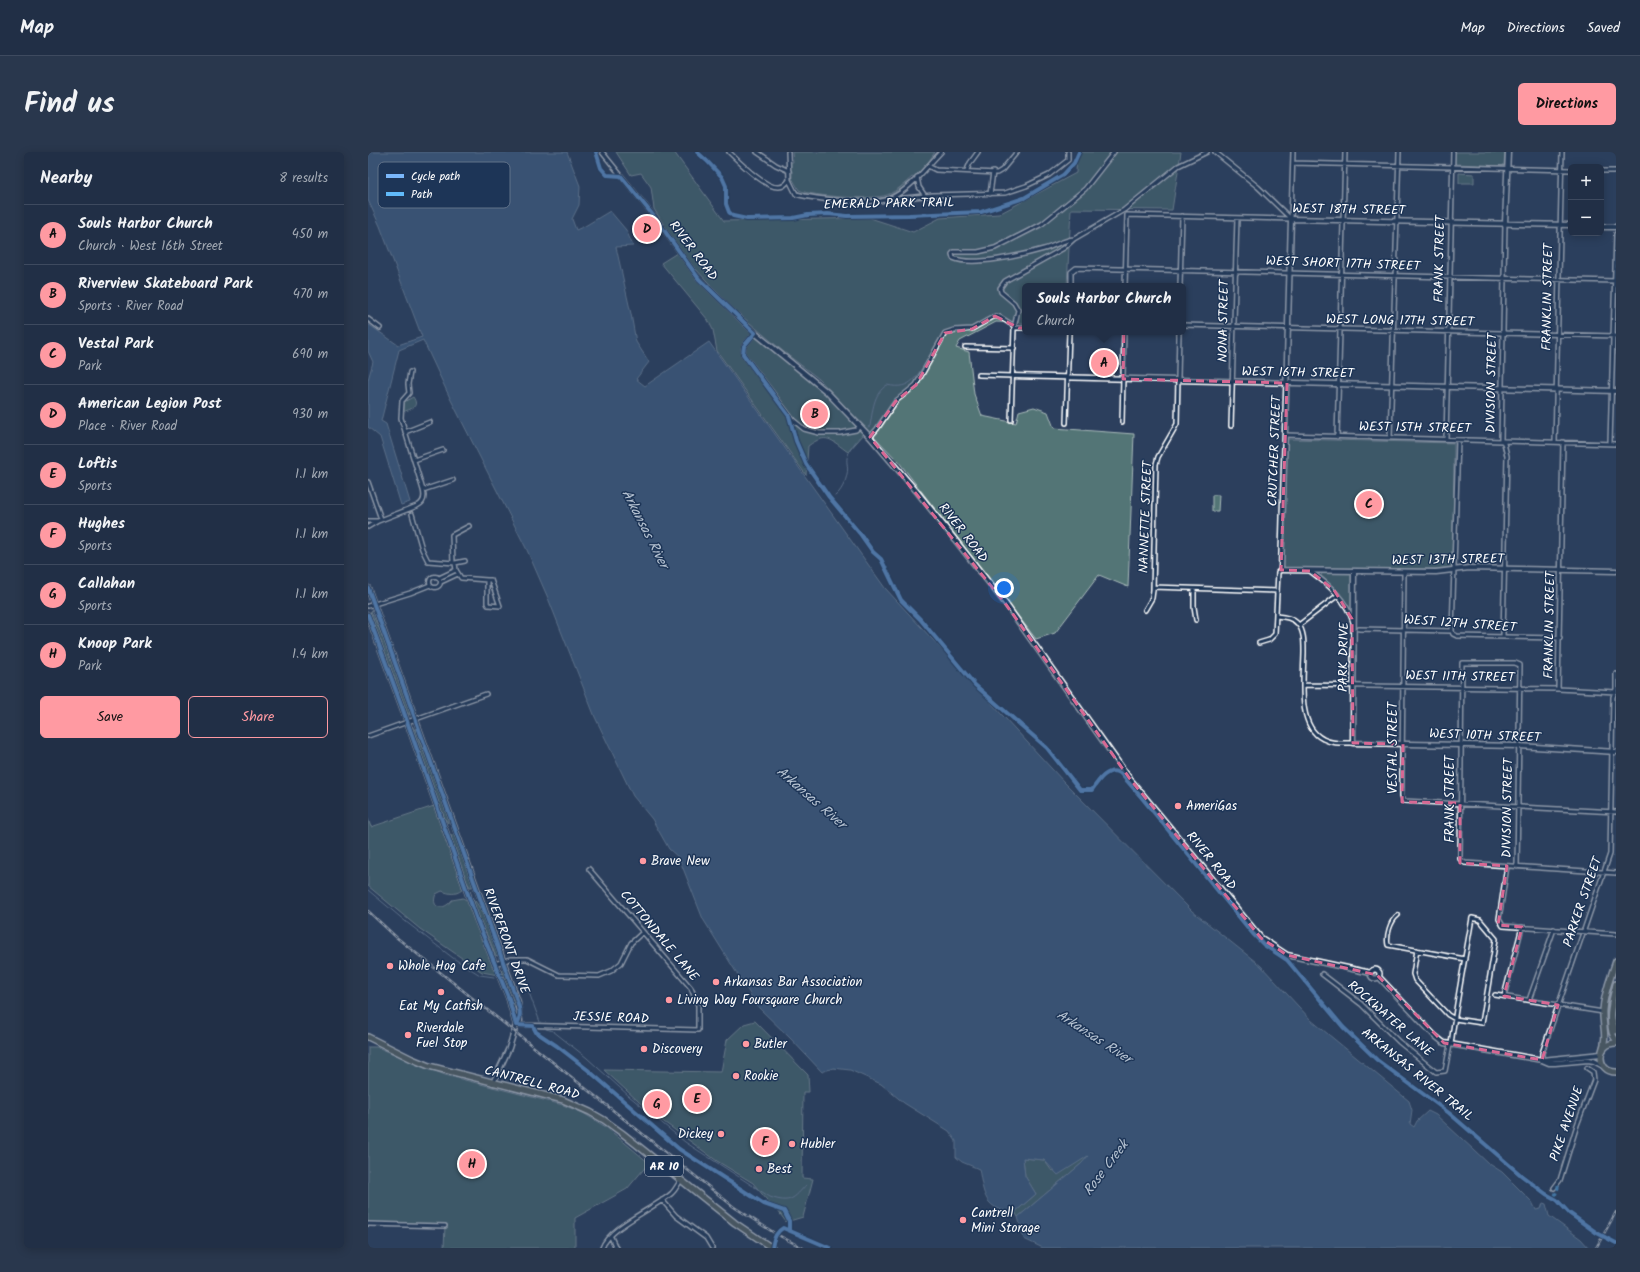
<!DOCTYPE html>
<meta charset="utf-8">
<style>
:root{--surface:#212f46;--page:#29374d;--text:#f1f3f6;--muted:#a2a9b3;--line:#3e4a5f;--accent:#ff9aa2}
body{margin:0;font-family:Kalam,sans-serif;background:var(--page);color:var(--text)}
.controls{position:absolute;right:12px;top:12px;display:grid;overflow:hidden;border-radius:6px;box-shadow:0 2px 10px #0003}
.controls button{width:36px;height:36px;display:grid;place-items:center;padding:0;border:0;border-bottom:1px solid var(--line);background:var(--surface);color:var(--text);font:20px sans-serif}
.you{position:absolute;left:636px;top:436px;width:14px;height:14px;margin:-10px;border:3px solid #fff;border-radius:50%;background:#1a73e8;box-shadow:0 0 0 6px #1a73e833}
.badge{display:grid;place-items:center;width:26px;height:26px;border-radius:50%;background:var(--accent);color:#111;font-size:13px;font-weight:700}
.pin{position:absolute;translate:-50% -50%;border:2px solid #fff;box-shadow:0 1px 4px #0006}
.popup{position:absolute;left:654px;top:131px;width:164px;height:52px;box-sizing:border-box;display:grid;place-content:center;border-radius:6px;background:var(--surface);filter:drop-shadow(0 1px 3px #0005);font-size:13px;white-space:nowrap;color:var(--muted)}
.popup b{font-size:15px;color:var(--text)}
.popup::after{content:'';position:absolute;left:50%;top:100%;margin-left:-8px;border:8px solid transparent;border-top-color:var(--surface)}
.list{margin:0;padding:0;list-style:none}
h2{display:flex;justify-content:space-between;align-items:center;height:52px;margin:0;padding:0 16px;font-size:17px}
h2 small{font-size:13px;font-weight:400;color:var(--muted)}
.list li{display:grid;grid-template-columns:26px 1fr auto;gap:12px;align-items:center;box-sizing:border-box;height:60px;padding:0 16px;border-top:1px solid var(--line)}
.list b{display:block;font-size:15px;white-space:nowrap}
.list p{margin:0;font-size:13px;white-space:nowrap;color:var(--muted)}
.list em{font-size:13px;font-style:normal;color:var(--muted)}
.actions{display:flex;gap:8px;padding:12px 16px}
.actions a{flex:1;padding:9px 0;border:1px solid var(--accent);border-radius:6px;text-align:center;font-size:14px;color:var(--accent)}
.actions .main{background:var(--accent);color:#111}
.map{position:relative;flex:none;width:1248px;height:1096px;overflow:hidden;border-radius:6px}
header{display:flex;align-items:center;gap:24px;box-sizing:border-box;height:56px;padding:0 20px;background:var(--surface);border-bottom:1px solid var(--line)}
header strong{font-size:19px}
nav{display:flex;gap:22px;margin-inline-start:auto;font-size:14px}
.intro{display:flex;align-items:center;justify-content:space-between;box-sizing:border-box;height:96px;padding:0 24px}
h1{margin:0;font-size:28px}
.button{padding:10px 18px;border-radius:6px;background:var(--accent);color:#111;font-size:14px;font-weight:700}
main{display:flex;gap:24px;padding:0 24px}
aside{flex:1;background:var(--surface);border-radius:6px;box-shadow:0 2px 10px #0003}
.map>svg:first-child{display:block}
.green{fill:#537576;stroke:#a9baba}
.water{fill:#48698e;stroke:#91a5bb}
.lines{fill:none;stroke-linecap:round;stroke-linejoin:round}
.stream{stroke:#91a5bb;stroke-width:1}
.minor-casing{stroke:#fff;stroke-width:6}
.tertiary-casing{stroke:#fff;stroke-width:7}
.primary-casing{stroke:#fff;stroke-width:8}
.minor{stroke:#1d3557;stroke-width:3}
.tertiary{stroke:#1d3557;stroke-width:4}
.primary{stroke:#6a7166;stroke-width:5}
.rail-casing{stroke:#fff;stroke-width:2.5}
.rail{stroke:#1d3557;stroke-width:1;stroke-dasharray:3;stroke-linecap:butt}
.quiet{stroke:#60bafa;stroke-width:3;stroke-dasharray:6 3;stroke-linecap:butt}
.cycleway-casing{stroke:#1d3557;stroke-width:6}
.cycleway{stroke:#7ab7fb;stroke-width:4}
.marked{fill:none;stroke:#d76994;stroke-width:3;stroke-dasharray:8 5;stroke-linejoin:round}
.poi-dot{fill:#ff9aa2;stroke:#1d3557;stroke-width:1.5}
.labels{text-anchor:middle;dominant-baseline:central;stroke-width:3;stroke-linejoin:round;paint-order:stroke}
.shield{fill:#1d3557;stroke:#bbc2cd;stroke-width:1}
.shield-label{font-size:12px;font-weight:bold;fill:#fff}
.street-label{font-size:13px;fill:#fff;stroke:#1d3557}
.poi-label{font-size:13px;fill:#fff;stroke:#1d3557;text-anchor:start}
.water-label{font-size:14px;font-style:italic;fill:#b6c3d2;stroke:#1d3557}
.key{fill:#1d3557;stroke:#617289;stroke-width:1}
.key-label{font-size:11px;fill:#fff}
</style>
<header>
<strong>Map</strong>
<nav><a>Map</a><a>Directions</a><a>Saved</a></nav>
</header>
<div class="intro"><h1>Find us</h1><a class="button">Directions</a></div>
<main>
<aside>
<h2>Nearby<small>8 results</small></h2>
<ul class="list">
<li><span class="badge">A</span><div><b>Souls Harbor Church</b><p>Church · West 16th Street</p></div><em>450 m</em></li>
<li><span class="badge">B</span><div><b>Riverview Skateboard Park</b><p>Sports · River Road</p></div><em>470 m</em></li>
<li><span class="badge">C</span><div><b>Vestal Park</b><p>Park</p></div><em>690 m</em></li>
<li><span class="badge">D</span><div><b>American Legion Post</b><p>Place · River Road</p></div><em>930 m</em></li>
<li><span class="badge">E</span><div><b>Loftis</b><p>Sports</p></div><em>1.1 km</em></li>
<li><span class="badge">F</span><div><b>Hughes</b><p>Sports</p></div><em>1.1 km</em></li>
<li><span class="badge">G</span><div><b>Callahan</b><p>Sports</p></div><em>1.1 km</em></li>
<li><span class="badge">H</span><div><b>Knoop Park</b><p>Park</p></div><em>1.4 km</em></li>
</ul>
<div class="actions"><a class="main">Save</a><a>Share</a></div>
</aside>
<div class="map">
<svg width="1248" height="1096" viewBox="0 0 1248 1096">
<rect width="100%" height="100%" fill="#2c3f5d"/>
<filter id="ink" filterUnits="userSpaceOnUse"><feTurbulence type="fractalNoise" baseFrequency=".025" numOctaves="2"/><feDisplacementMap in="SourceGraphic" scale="8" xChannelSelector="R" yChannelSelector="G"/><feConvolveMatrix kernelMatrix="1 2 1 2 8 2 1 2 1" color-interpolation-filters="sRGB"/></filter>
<g filter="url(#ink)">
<path class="green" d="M248,0H306L356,69L502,66L545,80L572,66L631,62L708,21L709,0H813L804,58L703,57L699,134H657V171L628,170L592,189L588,196L601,200L606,242L614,264L648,271L651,259L666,255L680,260L686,276L766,282L760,435L731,423L687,481L668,487L530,309L451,227L416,200L362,154L315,103L286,57L283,35L273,21L263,23Z
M424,0H567L561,9L546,26L544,25C537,31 529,39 519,43C505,48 445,45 431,38L424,26V19L422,18V10H425Z
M1087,0H1137L1136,12L1135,14L1088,12L1087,11Z
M422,20L426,35L431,40C449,45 502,50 520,44C529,40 537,30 545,27C537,34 529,41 519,45C501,52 452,45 432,41C424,37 423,28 422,20Z
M1091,21L1106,22V31H1091Z
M309,101C336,137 369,170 404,199C413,206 424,213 433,220C456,238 478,260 496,282L480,300C463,288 459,280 440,294L438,323L349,199L345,178L340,168L293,111Z
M45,245C52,255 43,257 34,260L36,250Z
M919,287L1086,291L1085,415L1066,417L917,416L915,413Z
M844,343H851L850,359H844Z
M954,421H981L983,422L984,456L982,457L968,437L953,424Z
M3,459L20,496L41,554L42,563L39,561L24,525L2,463Z
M44,574L47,578L72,640L80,666V671L77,667L61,628L43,578Z
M66,654L94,734V738C87,743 82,742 74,739L68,742C62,756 75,760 84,748L95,746L101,750L112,782L130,823L114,820L88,802L52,777L0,734V667L3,675Z
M84,682L88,686L104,731V735H102L99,730C96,720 80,690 84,682Z
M105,747C112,751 129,795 130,804L127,803L122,789L110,766Z
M135,817L147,848L149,867L133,818Z
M387,869L440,923L441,940H435L434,1026L445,1027L435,1065L418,1070L410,1059L403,1053L385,1031L349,1009L281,959L236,918L353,920L359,888L376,872Z
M0,895H9L77,923L195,953L215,961L238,975L281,1011L259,1037L207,1066V1096H76L77,1074L0,1072Z
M722,1003L713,1012L650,1065L647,1060L668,1042L657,1024L655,1006L676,1008L684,1019Z"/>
<path class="water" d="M0,0H199L212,34L211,53L204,67L208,78L217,74L242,59L258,78L265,94L248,95L263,162L268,190L281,210L268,227L277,234L341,190L517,436L695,629L824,759L893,814L943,868L1041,949L1044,958L1042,972L1046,975L1049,969L1060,959L1068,963L1080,974L1120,1011L1134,1020L1164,1050L1168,1058L1173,1057L1175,1051L1178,1052L1181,1064L1213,1087L1221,1096H675L656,1087L650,1065L713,1012L720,1004L690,1023L676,1008L655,1006L657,1024L668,1042L647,1060C616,1058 616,1043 611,1017L594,1010L588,1005V989L581,979L536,951L513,932L482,918L465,916L454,920L422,886L390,855L335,767L311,706L301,697L284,667L265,644L227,565L180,446L159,398L82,246L55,188L31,198L13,269L18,272L42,350L33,353L12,285L0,275V228L5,210L0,199V172L30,193L54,185L12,74L0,48Z"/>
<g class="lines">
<path class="stream" d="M500,275L502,274C505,258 505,242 519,233C544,239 549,223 561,205
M467,344C473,340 478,329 479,322C481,315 477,309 480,303C482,296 488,290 492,284
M0,738L37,769L85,806L112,823L126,825
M149,826L156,827L172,870
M178,877L185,879L219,906L261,944L317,990L402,1045C423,1052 425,1047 439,1032"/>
<defs>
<path id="minor" d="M234,0L288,67L331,127L387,181L376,194L375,202L425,268L436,277L451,281H472L488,278L492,274
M361,0C370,9 398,37 411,35C415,35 419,31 421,28
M389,0L408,13L421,19
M420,0L421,28L428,42C446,47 508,54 523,46C543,37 558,15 573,0
M746,0L717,37L674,72L627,96L610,100H586L584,102L585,106C604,115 655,103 676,97C687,94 695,88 706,87L756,58L810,14L839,0
M847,0L890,35L923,67
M925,11L1203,18
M560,14L568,18L629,21L634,18L649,0
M599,18L602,11L610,0
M1233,19H1248
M549,25L551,35L557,44
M622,42L625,20
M523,47H528L565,43L637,41L658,34L681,23L700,8V0
M923,67L925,0
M703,134V120L708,116L1248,129
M757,134L759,63L923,67
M812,134L814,64
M0,167L12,176
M815,173L1248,184
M646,176H657
M597,195L646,196
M611,223L645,224
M643,268L646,176L650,158L646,151L633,140L632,136L637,129L696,96L706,87
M754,270L756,180
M698,271L701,180
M863,274L869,66
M37,280L62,270
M917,283L1248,292
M502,285L509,277L528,249L548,233L577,181L586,178L604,177L627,164L632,165L646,174
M969,285L977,0
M1022,286L1031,0
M1078,287L1085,0
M1187,290L1194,0
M1242,291L1248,82
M46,308L75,298
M0,330L13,367
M55,338L85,328
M44,362L54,397L60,409L87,411L97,409
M0,369H10
M0,375L10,369L49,354C56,351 57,345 55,338L33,266L34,249L41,241L40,232L42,220
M85,411L84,383L101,374
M87,411L88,418L93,426L119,428V451L120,453L132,454L123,428H119
M942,419C961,433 978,447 985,470
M1036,420L1034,621V644L1036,649L1248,660
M61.5 430a5.5 5.5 0 1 1 11 0a5.5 5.5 0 1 1-11 0Z
M71,426L88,418
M73,430L90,422
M785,435L909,439
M826,437V455L828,468
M0,454L42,441L62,433
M777,458L784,446L785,438L788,312L790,305L809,272L811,180
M908,464C917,465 925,466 930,472C936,479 936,490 936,499C936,525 928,574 955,587C964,592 975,591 985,591
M931,473L970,443
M991,477L1084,479
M1084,479L1090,288
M1084,479L1085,482L1089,484L1192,486
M1135,485L1139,304L1136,291L1133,288L1137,71
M891,491L901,488L907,482L910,420L913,418
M936,533L1190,537L1248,540
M1190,537L1195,290
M0,584L118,542
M1139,714L1131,767L1135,774L1248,782
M1149,715L1152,513L1147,511H1094L1092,707L1097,711L1248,721
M1030,763C1022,769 1018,784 1020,793L1097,807
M1049,798L1045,822L1047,828L1080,863L1087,867L1114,871L1128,787L1112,768L1104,766C1097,808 1088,850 1083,893
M127,812L142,807H159L191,823L231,824L243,819L253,811L263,791L275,780
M954,822L993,852L1031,890L1068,920L1077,919L1082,893
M1127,843L1235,860
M1136,844L1154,775
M1161,848L1186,777
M148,873L330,878V853L323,836L221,717
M1174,908V901L1242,702L1245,545L1248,537V522
M1186,1036L1192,1028L1209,973L1226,928L1225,920L1219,916
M294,1048L308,1064L338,1086L344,1096
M0,1072L77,1074
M243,1085L248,1096
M234,1096C241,1075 287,1056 304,1041C308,1037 310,1032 313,1028"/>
<path id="tertiary" d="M1137,71L1140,0
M1203,73L923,67L913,418L1068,420L1101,416L1248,419
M1233,75H1248
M387,181L459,240L502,285L550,341L637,451L762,627L893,786L919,803L1003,821
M645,224L1248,239
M986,419L985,591L1151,594L1248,600
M0,436L150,850L152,869L148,873L141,896L125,931
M0,463L34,555L109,768L141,847L148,873
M1002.5 822a4.5 4.5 0 1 1 9 0a4.5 4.5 0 1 1-9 0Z
M1011,825L1066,883L1076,891L1174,908L1181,911H1187L1220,908L1226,909L1235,914
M1174,908L1233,902"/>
<path id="primary" d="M1248,832C1244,846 1238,877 1248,888
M1244,868L1248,879
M0,885L44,907L61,914L195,948L222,960L236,968L254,981L367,1071L404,1096
M1248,891C1228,891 1228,920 1248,920
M1234,899C1240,883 1234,874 1235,858C1236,841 1243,825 1248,809"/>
</defs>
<use href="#minor" class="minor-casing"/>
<use href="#tertiary" class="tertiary-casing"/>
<use href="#primary" class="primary-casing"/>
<use href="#minor" class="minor"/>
<use href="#tertiary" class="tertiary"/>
<use href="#primary" class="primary"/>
<defs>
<path id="rail" d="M0,759L28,785L366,1055L408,1082L435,1096
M1228,1096L1248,1060"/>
</defs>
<use href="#rail" class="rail-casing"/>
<use href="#rail" class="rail"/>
<path class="quiet" d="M1186,1046L1190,1036V1033"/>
<defs>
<path id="cycleway" d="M228,0L233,16L239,23L253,24L288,67L331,127L387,181L376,194L375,202L421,264L428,289L438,312L461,345L493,383L505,400L513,407L533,448L552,467L607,533L679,596L712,638H724C730,629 740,614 752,621L774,646L885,782L896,793L919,808L975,875L1009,908L1081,961L1154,1024L1178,1042L1189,1048L1201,1061L1229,1081L1248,1091
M329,0L339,9L354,25L358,34V52L361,60L365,64L379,67L425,66L440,63L460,62L479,64L541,63L613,60L656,46L695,23L706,11L711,0
M0,436L147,843C151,853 155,865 148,873
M0,463L34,555L109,768L141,847L148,873
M148,873L165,874L168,880L189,894L220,918L311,997L396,1052L416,1059L421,1069V1078
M404,1096C405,1088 407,1080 415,1076L462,1096"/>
</defs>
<use href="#cycleway" class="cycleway-casing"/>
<use href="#cycleway" class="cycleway"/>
</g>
</g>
<path d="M0 0H1248V1096H0ZM627,164L651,176L756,172L755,227L919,231L913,418L942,419L966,438L984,467L985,591L1035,592L1034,650L1092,651V711L1139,714L1130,773L1154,775L1136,844L1190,853L1174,908L1076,891L1009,823L919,803L893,786L762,627L637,451L502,285L528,249L548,233L577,181L604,177Z" fill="#2c3f5d" fill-opacity=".55" fill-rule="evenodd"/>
<path class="marked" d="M627,164L651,176L756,172L755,227L919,231L913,418L942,419L966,438L984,467L985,591L1035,592L1034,650L1092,651V711L1139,714L1130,773L1154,775L1136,844L1190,853L1174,908L1076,891L1009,823L919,803L893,786L762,627L637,451L502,285L528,249L548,233L577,181L604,177Z"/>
<g class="poi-dot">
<circle cx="810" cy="654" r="4"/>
<circle cx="275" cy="709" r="4"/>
<circle cx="22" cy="814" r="4"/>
<circle cx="348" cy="830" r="4"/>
<circle cx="73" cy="840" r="4"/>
<circle cx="301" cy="848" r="4"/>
<circle cx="40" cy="883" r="4"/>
<circle cx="378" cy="892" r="4"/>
<circle cx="276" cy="897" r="4"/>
<circle cx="368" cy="924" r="4"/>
<circle cx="353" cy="982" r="4"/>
<circle cx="424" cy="992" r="4"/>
<circle cx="391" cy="1017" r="4"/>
<circle cx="595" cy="1068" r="4"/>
</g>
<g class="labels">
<rect class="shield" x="277" y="1004" width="38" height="20" rx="3"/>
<g class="shield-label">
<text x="296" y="1014">AR 10</text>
</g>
<g class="street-label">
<text transform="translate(521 52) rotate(-1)">EMERALD PARK TRAIL</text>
<text transform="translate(981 58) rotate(1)">WEST 18TH STREET</text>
<text transform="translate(325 99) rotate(53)">RIVER ROAD</text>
<text transform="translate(1072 107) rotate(-89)">FRANK STREET</text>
<text transform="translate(975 112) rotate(2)">WEST SHORT 17TH STREET</text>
<text transform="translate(1180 145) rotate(-89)">FRANKLIN STREET</text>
<text transform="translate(856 169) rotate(-89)">NONA STREET</text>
<text transform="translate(1032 169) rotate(1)">WEST LONG 17TH STREET</text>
<text transform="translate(930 221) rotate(1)">WEST 16TH STREET</text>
<text transform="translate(1124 231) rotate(-89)">DIVISION STREET</text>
<text transform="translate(1047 276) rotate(1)">WEST 15TH STREET</text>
<text transform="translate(907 299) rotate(-88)">CRUTCHER STREET</text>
<text transform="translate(778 365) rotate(-88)">NANNETTE STREET</text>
<text transform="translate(595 381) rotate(52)">RIVER ROAD</text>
<text transform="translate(1080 408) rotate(-1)">WEST 13TH STREET</text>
<text transform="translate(1092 472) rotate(4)">WEST 12TH STREET</text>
<text transform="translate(1182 473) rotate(-89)">FRANKLIN STREET</text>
<text transform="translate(976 505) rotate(-89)">PARK DRIVE</text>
<text transform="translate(1092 525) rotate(1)">WEST 11TH STREET</text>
<text transform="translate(1117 584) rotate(2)">WEST 10TH STREET</text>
<text transform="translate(1025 596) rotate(-90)">VESTAL STREET</text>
<text transform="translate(1082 647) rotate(-90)">FRANK STREET</text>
<text transform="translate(1140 656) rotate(-89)">DIVISION STREET</text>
<text transform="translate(843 709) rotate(51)">RIVER ROAD</text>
<text transform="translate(1215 750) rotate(-71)">PARKER STREET</text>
<text transform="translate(291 784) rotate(50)">COTTONDALE LANE</text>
<text transform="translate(138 789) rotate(70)">RIVERFRONT DRIVE</text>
<text transform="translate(243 866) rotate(2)">JESSIE ROAD</text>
<text transform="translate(1022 867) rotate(41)">ROCKWATER LANE</text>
<text transform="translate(1049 923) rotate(39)">ARKANSAS RIVER TRAIL</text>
<text transform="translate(164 931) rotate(15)">CANTRELL ROAD</text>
<text transform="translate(1199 972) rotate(-71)">PIKE AVENUE</text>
</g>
<g class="poi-label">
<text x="818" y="654">AmeriGas</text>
<text x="283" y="709">Brave New</text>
<text x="30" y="814">Whole Hog Cafe</text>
<text x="356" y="830">Arkansas Bar Association</text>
<text x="309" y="848">Living Way Foursquare Church</text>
<text x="73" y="854" text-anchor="middle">Eat My Catfish</text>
<text x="48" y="876">Riverdale<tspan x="48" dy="15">Fuel Stop</tspan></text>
<text x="386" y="892">Butler</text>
<text x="284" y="897">Discovery</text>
<text x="376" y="924">Rookie</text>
<text x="345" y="982" text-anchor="end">Dickey</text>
<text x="432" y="992">Hubler</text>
<text x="399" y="1017">Best</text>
<text x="603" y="1061">Cantrell<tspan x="603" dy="15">Mini Storage</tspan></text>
</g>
<g class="water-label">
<text transform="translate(277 377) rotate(63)">Arkansas River</text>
<text transform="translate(443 646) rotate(41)">Arkansas River</text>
<text transform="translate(726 885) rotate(33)">Arkansas River</text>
<text transform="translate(738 1016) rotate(-53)">Rose Creek</text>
</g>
</g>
<rect x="10" y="10" width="132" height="46" rx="6" class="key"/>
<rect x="18" y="22" width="18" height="4" fill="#7ab7fb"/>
<rect x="18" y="40" width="18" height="4" fill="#60bafa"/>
<g class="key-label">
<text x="43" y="28">Cycle path</text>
<text x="43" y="46">Path</text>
</g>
</svg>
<div class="controls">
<button>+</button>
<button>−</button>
</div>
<div class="you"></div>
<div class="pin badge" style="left:736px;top:211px">A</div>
<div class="popup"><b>Souls Harbor Church</b>Church</div>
<div class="pin badge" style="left:447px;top:262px">B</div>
<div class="pin badge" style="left:1001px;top:352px">C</div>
<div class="pin badge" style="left:279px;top:77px">D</div>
<div class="pin badge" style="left:329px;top:947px">E</div>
<div class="pin badge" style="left:397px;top:990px">F</div>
<div class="pin badge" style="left:289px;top:952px">G</div>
<div class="pin badge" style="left:104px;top:1012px">H</div>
</div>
</main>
